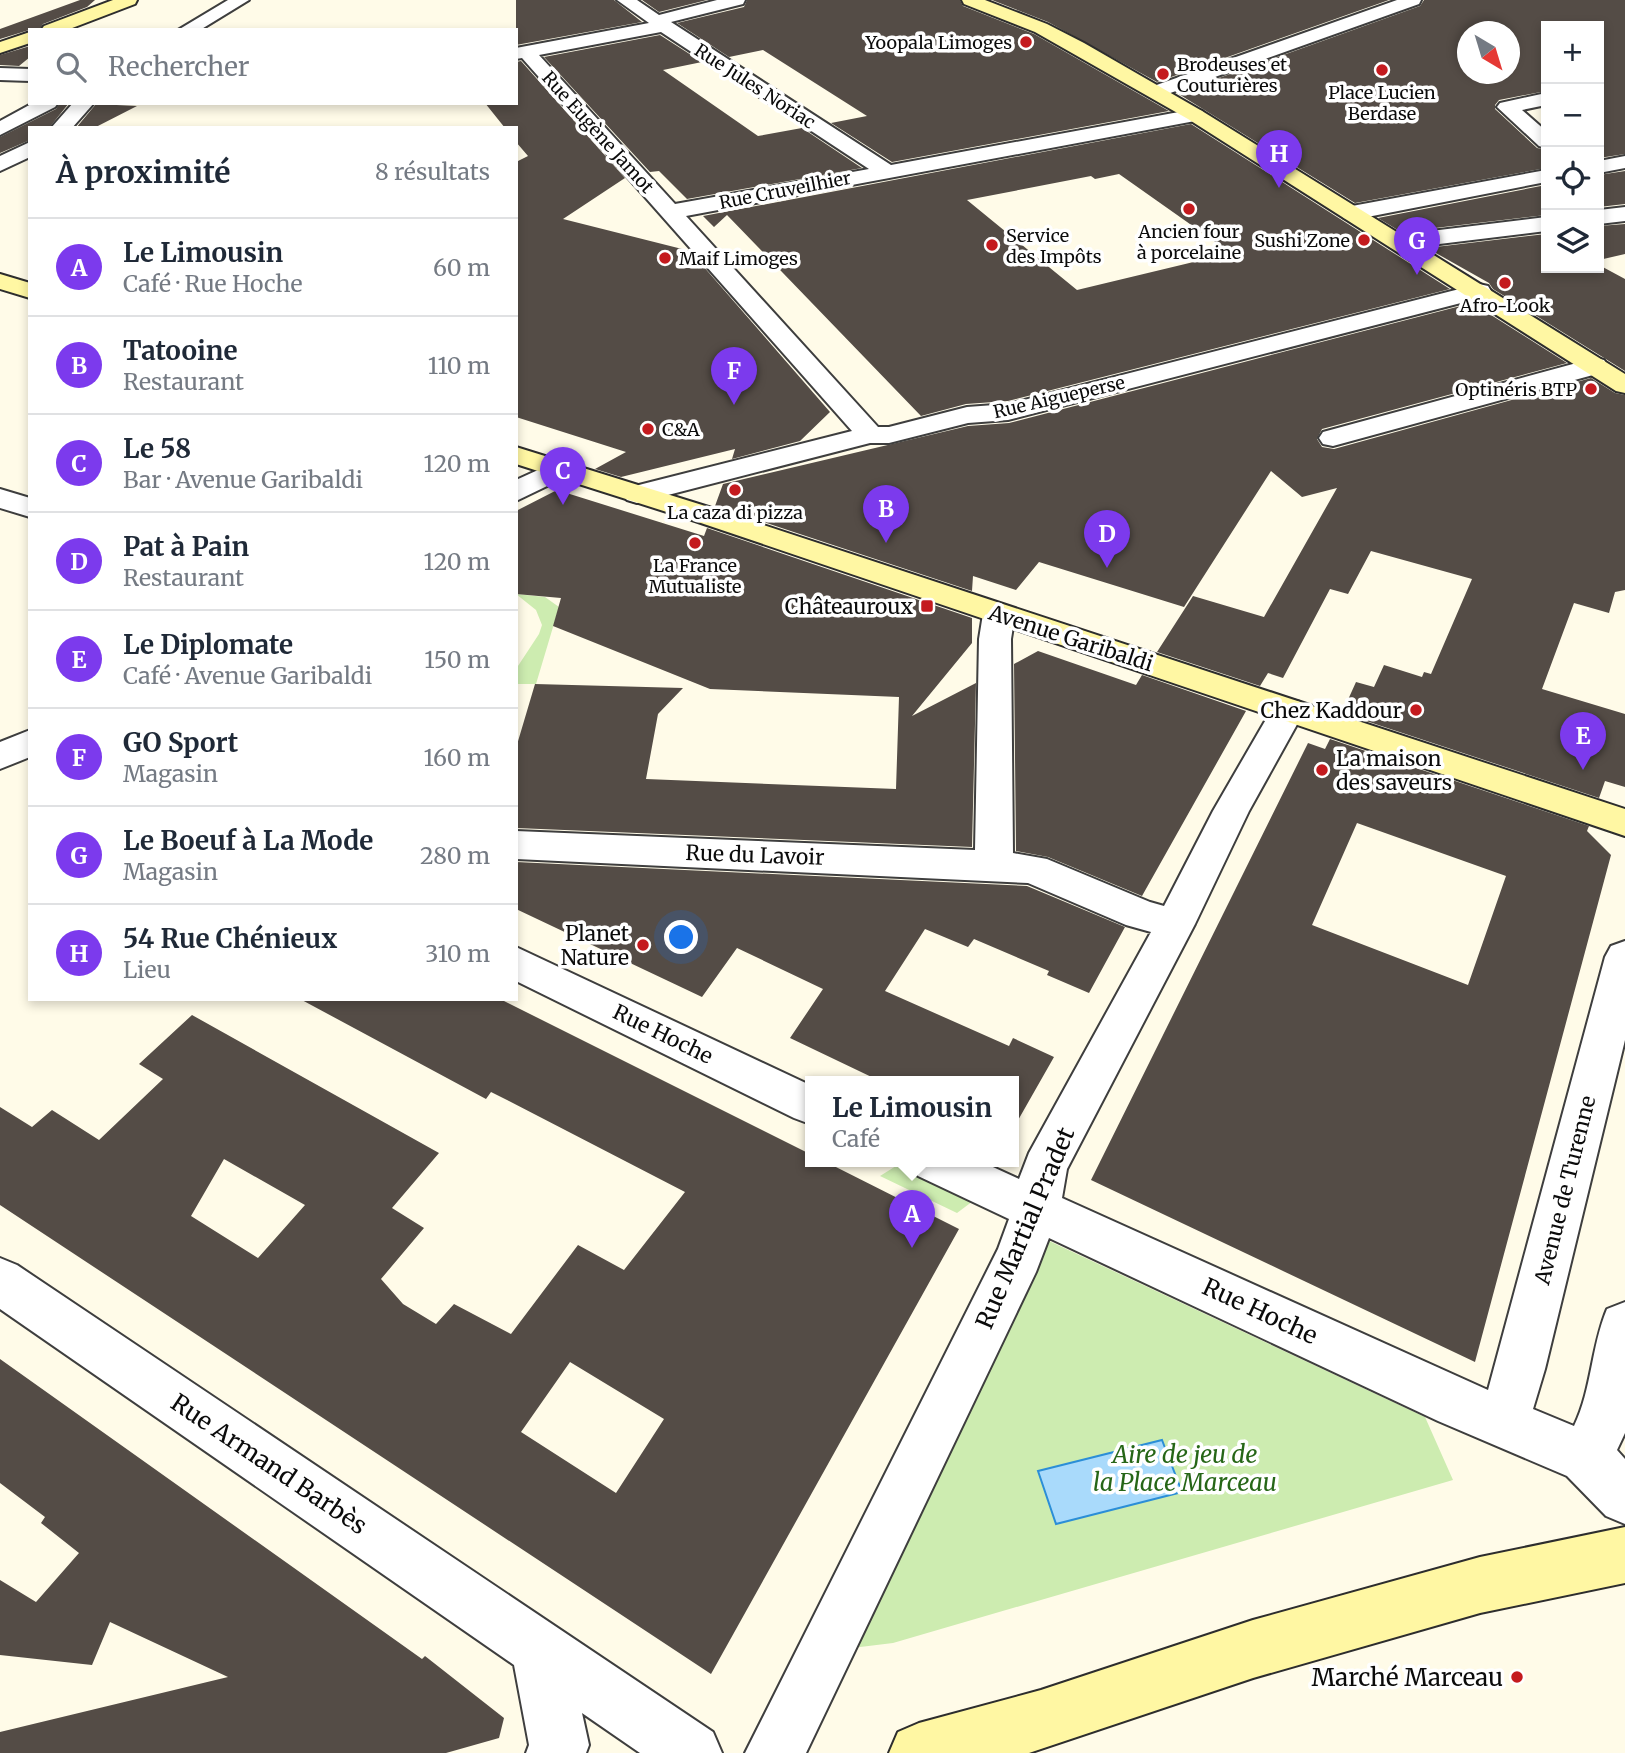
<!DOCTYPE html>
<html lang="fr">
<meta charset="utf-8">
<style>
:root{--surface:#fff;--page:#f2f2f3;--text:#1f2937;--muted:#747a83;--line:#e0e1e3;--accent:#7c3aed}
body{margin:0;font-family:Merriweather,serif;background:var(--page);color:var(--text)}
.controls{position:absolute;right:21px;top:21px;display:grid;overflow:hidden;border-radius:0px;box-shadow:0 4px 10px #0003}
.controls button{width:63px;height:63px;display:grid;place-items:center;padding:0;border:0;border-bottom:2px solid var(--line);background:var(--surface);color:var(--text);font:35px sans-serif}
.compass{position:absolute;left:1457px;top:21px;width:63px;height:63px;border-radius:50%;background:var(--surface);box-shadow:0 4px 10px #0003;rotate:142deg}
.you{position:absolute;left:682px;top:938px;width:24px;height:24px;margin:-18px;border:5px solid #fff;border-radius:50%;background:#1a73e8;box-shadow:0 0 0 10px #1a73e833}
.badge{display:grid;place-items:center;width:46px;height:46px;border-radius:50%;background:var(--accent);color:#fff;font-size:23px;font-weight:700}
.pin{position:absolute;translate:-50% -58px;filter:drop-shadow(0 2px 4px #0008)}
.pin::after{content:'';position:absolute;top:37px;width:24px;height:21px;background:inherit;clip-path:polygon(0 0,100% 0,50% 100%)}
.popup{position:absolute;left:805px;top:1076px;width:214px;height:91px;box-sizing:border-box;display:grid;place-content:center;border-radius:0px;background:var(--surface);filter:drop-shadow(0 2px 5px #0005);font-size:23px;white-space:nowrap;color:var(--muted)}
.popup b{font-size:26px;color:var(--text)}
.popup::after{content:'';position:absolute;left:50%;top:100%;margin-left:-14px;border:14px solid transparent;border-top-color:var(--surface)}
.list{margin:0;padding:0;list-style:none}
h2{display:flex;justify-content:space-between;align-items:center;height:91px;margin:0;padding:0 28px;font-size:30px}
h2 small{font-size:23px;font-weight:400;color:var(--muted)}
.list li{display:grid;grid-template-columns:46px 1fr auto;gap:21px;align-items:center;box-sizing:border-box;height:98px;padding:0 28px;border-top:2px solid var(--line)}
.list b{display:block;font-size:26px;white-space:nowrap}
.list p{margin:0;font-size:23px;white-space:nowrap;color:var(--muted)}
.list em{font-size:23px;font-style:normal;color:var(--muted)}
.icon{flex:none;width:38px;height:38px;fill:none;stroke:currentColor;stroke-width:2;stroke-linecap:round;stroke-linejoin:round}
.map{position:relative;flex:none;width:1625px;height:1753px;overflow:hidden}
.search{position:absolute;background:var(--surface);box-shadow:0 4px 10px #0003;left:28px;top:28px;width:490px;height:77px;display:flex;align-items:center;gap:18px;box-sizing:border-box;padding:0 24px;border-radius:0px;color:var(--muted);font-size:26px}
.panel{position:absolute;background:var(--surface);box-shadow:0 4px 10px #0003;left:28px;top:126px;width:490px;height:875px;border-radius:0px}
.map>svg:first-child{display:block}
.green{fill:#cdecb0}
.water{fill:#a9dafb;stroke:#2b8ed7;stroke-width:2}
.building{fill:#544c46;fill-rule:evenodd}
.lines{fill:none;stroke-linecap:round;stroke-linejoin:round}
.street-casing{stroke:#3e3e3e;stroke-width:4}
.secondary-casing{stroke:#2d2d2d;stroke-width:4}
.street{fill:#fff;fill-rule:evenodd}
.secondary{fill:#fff7a3;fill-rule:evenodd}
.poi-dot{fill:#c41a1e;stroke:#fff;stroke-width:2.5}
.labels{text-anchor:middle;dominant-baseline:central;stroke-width:7;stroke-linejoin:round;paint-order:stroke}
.far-poi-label{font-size:18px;fill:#0b0b0b;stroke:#fff}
.far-street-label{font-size:18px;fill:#0b0b0b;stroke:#fff}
.poi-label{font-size:21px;fill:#0b0b0b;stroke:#fff;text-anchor:end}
.street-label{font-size:21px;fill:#0b0b0b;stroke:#fff}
.near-street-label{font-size:24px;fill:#0b0b0b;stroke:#fff}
.near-park-label{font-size:24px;font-style:italic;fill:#266617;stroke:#fff}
.near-poi-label{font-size:24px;fill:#0b0b0b;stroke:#fff;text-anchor:end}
</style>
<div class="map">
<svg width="1625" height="1753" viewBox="0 0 1625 1753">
<rect width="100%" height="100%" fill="#fffbe8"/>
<path class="green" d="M516,594L545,597L559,607L536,684H516V669L539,634L542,625L536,610Z
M896,1166L973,1201L957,1213L880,1176Z
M1047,1240L1425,1417L1453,1480L893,1643L852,1648Z"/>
<path class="water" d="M1162,1440L1182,1492L1056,1524L1038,1471Z"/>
<path class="building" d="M80,0H95L87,7L43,24L39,30H29L0,39V29Z
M516,0H614L642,22L516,45Z
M642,0H707L659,12Z
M747,0H960L963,6L1034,34L1169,111L892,162L831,123L867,116L763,50L729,57L677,23L744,7Z
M992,0H1389L1157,82L1048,22Z
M1424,0H1625V154L1599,158V26H1546V91L1499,100L1495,105V109L1537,148L1546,150V168L1355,203L1177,93L1420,6ZM1467,32H1509V74H1467Z
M660,35L702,62L663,70L758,136L802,128L862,168L687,199L659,171L650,172L544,57Z
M30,46V57L19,66L0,65V55Z
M521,61L625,178L563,219L690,251L830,412L800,441L732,459L735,449L621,477L595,469L626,452L516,417V162L528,156L516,142V128H505L485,103H516V62Z
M60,103H69L49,128H30V140L0,153V137L56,109Z
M96,104L137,106L94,128H76Z
M1191,124L1450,289L1008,401L966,404L921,416L727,215L714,227L703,216ZM1119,174L1231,253L1077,290L967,200L1091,176L1095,179Z
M1625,171V204L1599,207V175Z
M1546,185V215L1401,232L1378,218Z
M1625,224V254L1599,260V226Z
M1546,234V268H1599V265L1625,279V371L1493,289L1489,283L1427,248Z
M1472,303L1567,363L1322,429L1317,439L1322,447L1334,449L1591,378L1615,393L1625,395V590L1615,592L1609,613L1574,603L1542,689L1625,714V787L1605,781L1599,798L1342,713L1356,682L1374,687L1384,665L1422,677L1424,672L1431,674L1472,579L1371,551L1348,594L1330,589L1283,678L1268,673L1260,686L1157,652L1193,596L1264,617L1337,488L1302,497L1271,471L1184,607L1039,562L1016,590L973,576L972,591L715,506L723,484L968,426L1009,423Z
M557,490L704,536L707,528L972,618V643L912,716L976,683L972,847L516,828V748L535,684L683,688L658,714L646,779L896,789L899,697L710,689L553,626L561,598L516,594V511Z
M1038,651L1136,685L1142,675L1246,711L1142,896L1048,857L1016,851L1014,664Z
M1330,739L1589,826L1587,831L1611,855L1475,1362L1091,1180L1308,743L1325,749ZM1357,823L1506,876L1468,985L1312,925Z
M516,862L1027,886L1125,927L1089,993L1047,975L1049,971L974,939L968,947L925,929L885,991L1009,1046L1013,1038L1054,1057L1013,1129V1082H882L790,1038L823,989L737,948L702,997L516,909Z
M300,999H500L810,1154V1162H826L959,1229L711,1674L0,1205V1107L32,1127L52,1110L99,1140L163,1079L139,1064L192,1015L439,1153L392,1208L424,1228L381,1279L403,1304L436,1324L454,1304L511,1334L578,1245L624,1270L685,1192L507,1100L491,1092L486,1099ZM224,1159L305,1205L258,1258L191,1216ZM570,1362L664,1419L616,1493L521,1432Z
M0,1359L422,1659L425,1656L504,1718L499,1738L446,1753H0V1732L228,1677L110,1622L92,1665L0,1655V1580L36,1602L79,1553L41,1523L45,1517L0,1483Z"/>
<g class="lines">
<defs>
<path id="street" d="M228,0H249L200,30H178Z
M617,0H637L659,15L717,0H745L743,4L671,22L891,165L1195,109L1202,111L1205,115L1202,119L1195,121L686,216L878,427H889L967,407L1008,404L1479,284L1488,286L1491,291L1488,296L1008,420L968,423L889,443H870L637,503L627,500L622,494L627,488L852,431L522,58L516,59V48L649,23ZM661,32L869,169L675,204L539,55Z
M1397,0H1421L1419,4L1162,96L1155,98L1145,92L1148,88Z
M0,68L30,69V81L0,80Z
M1546,93V105L1522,110L1546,131V148L1539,146L1497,107L1500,103Z
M33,103H58L55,107L0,135V121Z
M73,103H94L72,128H51Z
M30,142V157L0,171V156Z
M1625,156V168L1599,173V161Z
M1546,170V182L1352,220L1344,218L1341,213L1344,208L1352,206Z
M1625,207V221L1599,224V210Z
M1546,217V231L1398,249L1390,247L1387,242L1390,237L1398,235Z
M1595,358L1604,360L1608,366L1604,372L1333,446L1323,444L1319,438L1323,432Z
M560,460L570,463L574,469L570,475L516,501V480Z
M0,489L30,498V517L0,508Z
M999,604L1010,607L1015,614L1011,639L1013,853L1047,859L1150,902L1164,906L1213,811L1276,702L1288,699L1300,702L1305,710L1249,811L1195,924L1067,1169L1062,1198L1488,1390L1605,957L1611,946L1625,941V1040L1545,1369L1533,1409L1574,1426C1592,1389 1591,1347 1607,1309L1625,1302V1433L1617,1450L1625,1459V1524L1606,1516L1567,1476L1438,1421L1049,1238L1036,1272L806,1753H745L998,1249L1009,1219L918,1176L911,1162H982L1019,1179L1029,1153L1151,932L1126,925L1028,883L516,859V831L975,850L979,639L983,614L988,607Z
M30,730V757L0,769V742Z
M516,947L810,1085V1124L794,1118L516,981Z
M0,1258L17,1265L713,1732L722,1753H640L582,1713L589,1745L586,1753H526L529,1745L514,1665L0,1309Z"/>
<path id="secondary" d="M113,0H137L135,4L67,30H41L44,26Z
M962,0H985L1047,24L1084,43L1202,111L1625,374V393L1616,391L1188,119L1035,32L964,4Z
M30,32V43L0,53V42Z
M0,274L30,283V298L0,289Z
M516,447L715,509L1625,809V836L695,521L516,464Z
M1625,1527V1583L1480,1613L1253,1678L1029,1753H889L898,1732L919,1723L1041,1690L1253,1620L1480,1557Z"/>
</defs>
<use href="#street" class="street-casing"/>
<use href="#secondary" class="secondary-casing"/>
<use href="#street" class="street"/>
<use href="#secondary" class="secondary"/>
</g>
<g class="poi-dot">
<circle cx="1026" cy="42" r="7"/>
<circle cx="1382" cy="70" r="7"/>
<circle cx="1163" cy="74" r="7"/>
<circle cx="1189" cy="209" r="7"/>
<circle cx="1364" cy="240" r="7"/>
<circle cx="992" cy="245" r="7"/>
<circle cx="665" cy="258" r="7"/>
<circle cx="1505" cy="283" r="7"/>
<circle cx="1591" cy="389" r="7"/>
<circle cx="648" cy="429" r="7"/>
<circle cx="735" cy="490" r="7"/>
<circle cx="695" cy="543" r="7"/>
<rect x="920" y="599" width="14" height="14" rx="3.5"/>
<circle cx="1416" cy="710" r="7"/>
<circle cx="1322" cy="770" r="7"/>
<circle cx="643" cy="945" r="7"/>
<circle cx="1517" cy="1677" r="7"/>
</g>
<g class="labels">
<g class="far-poi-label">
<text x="1012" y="42" text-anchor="end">Yoopala Limoges</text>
<text x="1177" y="64" text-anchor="start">Brodeuses et<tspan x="1177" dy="21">Couturières</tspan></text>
<text x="1382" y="92">Place Lucien<tspan x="1382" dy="21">Berdase</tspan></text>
<text x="1189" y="231">Ancien four<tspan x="1189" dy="21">à porcelaine</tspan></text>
<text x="1006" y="235" text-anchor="start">Service<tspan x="1006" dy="21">des Impôts</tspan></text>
<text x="1350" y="240" text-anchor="end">Sushi Zone</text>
<text x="679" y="258" text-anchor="start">Maif Limoges</text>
<text x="1505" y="305">Afro-Look</text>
<text x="1577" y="389" text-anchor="end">Optinéris BTP</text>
<text x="662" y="429" text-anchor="start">C&amp;A</text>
<text x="735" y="512">La caza di pizza</text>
<text x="695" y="565">La France<tspan x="695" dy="21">Mutualiste</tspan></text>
</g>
<g class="far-street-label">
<text transform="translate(755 86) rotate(33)">Rue Jules Noriac</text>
<text transform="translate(598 132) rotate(48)">Rue Eugène Jamot</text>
<text transform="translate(785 190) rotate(-11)">Rue Cruveilhier</text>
<text transform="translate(1059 397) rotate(-13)">Rue Aigueperse</text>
</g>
<g class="poi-label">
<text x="913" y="606">Châteauroux</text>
<text x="1402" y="710">Chez Kaddour</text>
<text x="1336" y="758" text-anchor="start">La maison<tspan x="1336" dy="24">des saveurs</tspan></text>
<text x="629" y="933">Planet<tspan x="629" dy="24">Nature</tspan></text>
</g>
<g class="street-label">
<text transform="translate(1071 638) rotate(18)">Avenue Garibaldi</text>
<text transform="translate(755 855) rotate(2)">Rue du Lavoir</text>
<text transform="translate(663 1034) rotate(26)">Rue Hoche</text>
<text transform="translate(1565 1190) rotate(-76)">Avenue de Turenne</text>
</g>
<g class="near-street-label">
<text transform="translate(1025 1228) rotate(-67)">Rue Martial Pradet</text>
<text transform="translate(1260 1311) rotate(25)">Rue Hoche</text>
<text transform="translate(269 1464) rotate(34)">Rue Armand Barbès</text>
</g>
<g class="near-park-label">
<text x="1185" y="1454">Aire de jeu de<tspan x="1185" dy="28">la Place Marceau</tspan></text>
</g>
<g class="near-poi-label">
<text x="1503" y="1677">Marché Marceau</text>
</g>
</g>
</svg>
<div class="controls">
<button>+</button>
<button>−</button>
<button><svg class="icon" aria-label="locate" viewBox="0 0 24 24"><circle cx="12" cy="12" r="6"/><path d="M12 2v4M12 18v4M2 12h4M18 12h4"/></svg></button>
<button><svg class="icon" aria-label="layers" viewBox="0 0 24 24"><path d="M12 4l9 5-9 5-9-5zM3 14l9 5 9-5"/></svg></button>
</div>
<svg class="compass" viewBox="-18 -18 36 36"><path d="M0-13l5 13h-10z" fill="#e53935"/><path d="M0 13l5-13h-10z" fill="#747a83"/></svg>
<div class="you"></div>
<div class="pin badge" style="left:912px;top:1248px">A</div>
<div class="popup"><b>Le Limousin</b>Café</div>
<div class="pin badge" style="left:886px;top:543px">B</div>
<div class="pin badge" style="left:563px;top:505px">C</div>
<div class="pin badge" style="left:1107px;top:568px">D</div>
<div class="pin badge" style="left:1583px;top:770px">E</div>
<div class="pin badge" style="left:734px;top:405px">F</div>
<div class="pin badge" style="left:1417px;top:275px">G</div>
<div class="pin badge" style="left:1279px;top:188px">H</div>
<div class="search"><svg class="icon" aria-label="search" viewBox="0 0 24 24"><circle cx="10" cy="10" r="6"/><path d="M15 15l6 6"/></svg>Rechercher</div>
<section class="panel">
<h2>À proximité<small>8 résultats</small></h2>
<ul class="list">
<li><span class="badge">A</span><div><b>Le Limousin</b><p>Café · Rue Hoche</p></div><em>60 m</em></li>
<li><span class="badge">B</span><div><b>Tatooine</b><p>Restaurant</p></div><em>110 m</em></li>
<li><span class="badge">C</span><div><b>Le 58</b><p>Bar · Avenue Garibaldi</p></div><em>120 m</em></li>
<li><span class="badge">D</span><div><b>Pat à Pain</b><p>Restaurant</p></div><em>120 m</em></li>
<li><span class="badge">E</span><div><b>Le Diplomate</b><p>Café · Avenue Garibaldi</p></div><em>150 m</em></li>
<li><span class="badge">F</span><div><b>GO Sport</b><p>Magasin</p></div><em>160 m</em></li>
<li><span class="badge">G</span><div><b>Le Boeuf à La Mode</b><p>Magasin</p></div><em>280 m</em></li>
<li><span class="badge">H</span><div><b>54 Rue Chénieux</b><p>Lieu</p></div><em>310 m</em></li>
</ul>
</section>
</div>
